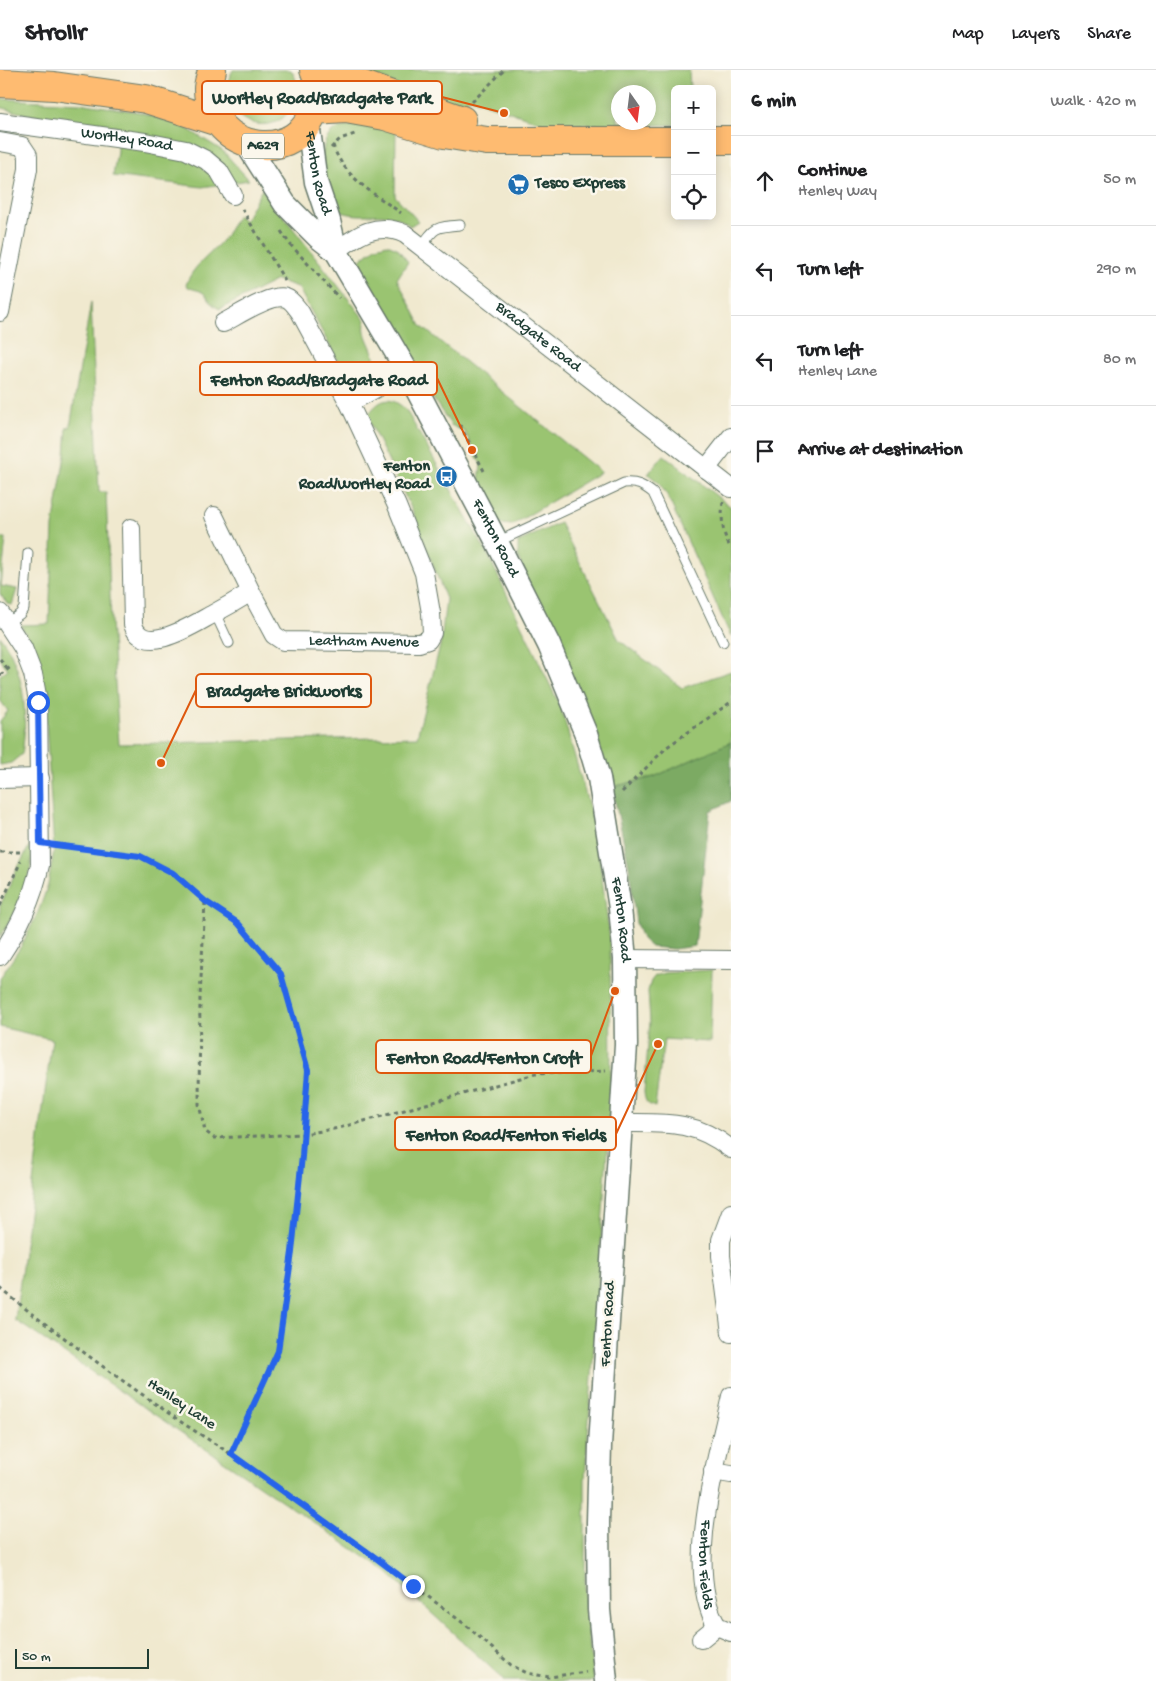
<!DOCTYPE html>
<meta charset="utf-8">
<style>
:root{--surface:#fff;--page:#f2f2f2;--text:#202124;--muted:#757577;--line:#e0e0e0}
body{margin:0;font-family:"Gochi Hand",sans-serif;background:var(--page);color:var(--text)}
.controls{position:absolute;right:15px;top:15px;display:grid;overflow:hidden;border-radius:8px;box-shadow:0 2px 12px #0003}
.controls button{width:45px;height:45px;display:grid;place-items:center;padding:0;border:0;border-bottom:1px solid var(--line);background:var(--surface);color:var(--text);font:25px sans-serif}
.compass{position:absolute;left:611px;top:15px;width:45px;height:45px;border-radius:50%;background:var(--surface);box-shadow:0 2px 12px #0003;rotate:166deg}
.scale{position:absolute;left:15px;bottom:12px;width:134px;box-sizing:border-box;padding-left:5px;border:2px solid #1f3d34;border-top:0;font-size:14px;line-height:18px;white-space:nowrap;color:#1f3d34;-webkit-text-stroke:4px #fbf7ec;paint-order:stroke}
.stop{position:absolute;width:15px;height:15px;margin:-11px;border:4px solid #2563eb;border-radius:50%;background:#fff}
.stop.end{background:#2563eb;border-color:#fff;box-shadow:0 1px 5px #0008}
.list{margin:0;padding:0;list-style:none}
h2{display:flex;justify-content:space-between;align-items:center;height:65px;margin:0;padding:0 20px;font-size:21px}
h2 small{font-size:16px;font-weight:400;color:var(--muted)}
.list li{display:grid;grid-template-columns:32px 1fr auto;gap:15px;align-items:center;box-sizing:border-box;height:90px;padding:0 20px;border-top:1px solid var(--line)}
.list b{display:block;font-size:19px;white-space:nowrap}
.list p{margin:0;font-size:16px;white-space:nowrap;color:var(--muted)}
.list em{font-size:16px;font-style:normal;color:var(--muted)}
.icon{flex:none;width:28px;height:28px;fill:none;stroke:currentColor;stroke-width:2;stroke-linecap:round;stroke-linejoin:round}
.map{position:relative;flex:none;width:731px;height:1611px;overflow:hidden}
header{display:flex;align-items:center;gap:30px;box-sizing:border-box;height:70px;padding:0 25px;background:var(--surface);border-bottom:1px solid var(--line)}
header strong{font-size:24px}
nav{display:flex;gap:28px;margin-inline-start:auto;font-size:18px}
main{display:flex}
aside{flex:1;background:var(--surface)}
.map>svg:first-child{display:block}
.green{fill:#9ac471;stroke:#5c8052;fill-rule:evenodd}
.forest{fill:#7baa63;stroke:#4d744c}
.lines{fill:none;stroke-linecap:round;stroke-linejoin:round}
.service-casing{stroke:#68796a;stroke-width:11}
.minor-casing{stroke:#68796a;stroke-width:20}
.tertiary-casing{stroke:#68796a;stroke-width:25}
.primary-casing{stroke:#68796a;stroke-width:30}
.path{stroke:#68796a;stroke-width:3;stroke-dasharray:4 4;stroke-linecap:butt}
.service{stroke:#fff;stroke-width:9}
.minor{stroke:#fff;stroke-width:18}
.tertiary{stroke:#fff;stroke-width:22}
.primary{stroke:#febb71;stroke-width:28}
.route{stroke:#2563eb;stroke-width:6}
.labels{text-anchor:middle;dominant-baseline:central;stroke-width:5;stroke-linejoin:round;paint-order:stroke}
.shield{fill:#fbf7ec;stroke:#61756b;stroke-width:1}
.shield-label{font-size:15px;font-weight:bold;fill:#1f3d34}
.street-label{font-size:16px;fill:#1f3d34;stroke:#fbf7ec}
.poi-label{font-size:16px;font-weight:bold;fill:#1f3d34;stroke:#fbf7ec;text-anchor:start}
.leader{fill:none;stroke:#de580e;stroke-width:2}
.callout-dot{fill:#de580e;stroke:#fbf7ec;stroke-width:2}
.callout{fill:#fbf7ec;stroke:#de580e;stroke-width:2}
.callout-label{font-size:18px;text-anchor:middle;font-weight:bold;fill:#1f3d34}
</style>
<header>
<strong>Strollr</strong>
<nav><a>Map</a><a>Layers</a><a>Share</a></nav>
</header>
<main>
<div class="map">
<svg width="731" height="1611" viewBox="0 0 731 1611">
<rect width="100%" height="100%" fill="#fbf7ec"/>
<filter id="ink" filterUnits="userSpaceOnUse"><feTurbulence type="fractalNoise" baseFrequency=".02" numOctaves="2"/><feDisplacementMap in="SourceGraphic" scale="10" xChannelSelector="R" yChannelSelector="G"/><feConvolveMatrix kernelMatrix="1 2 1 2 8 2 1 2 1" color-interpolation-filters="sRGB"/></filter>
<filter id="wash" filterUnits="userSpaceOnUse"><feTurbulence type="fractalNoise" baseFrequency=".0096" numOctaves="4" result="noise"/><feDisplacementMap in="SourceGraphic" scale="20" xChannelSelector="R" yChannelSelector="G"/><feGaussianBlur stdDeviation="1.12" result="paint"/><feColorMatrix in="noise" values="0 0 0 0 0 0 0 0 0 0 0 0 0 0 0 0 0 1.4 0 .05"/><feComposite in="paint" operator="in"/></filter>
<g filter="url(#wash)">
<rect width="100%" height="100%" fill="#f0e9cf"/>
<path class="green" d="M233,0H291C297,8 299,20 295,30C278,79 205,47 233,0Z
M353,0H689L690,19H675V55L545,54L470,28L457,41ZM618,22H648V52H618Z
M0,29L79,33L139,42L181,55L223,81L249,110L202,117L113,106L117,81V57C78,53 37,49 0,37Z
M362,54L396,59L395,126L418,151L410,156C394,142 380,145 361,145C352,145 343,143 334,139C329,118 313,81 331,63C338,56 353,55 362,54Z
M262,119L365,250C365,254 364,258 365,262C368,276 382,290 369,303C364,308 358,310 351,310L345,304L298,217L277,210L220,239C208,234 211,228 202,222C197,219 191,220 186,215C192,197 206,189 218,175C226,167 232,155 238,145L244,152Z
M387,174L397,178L408,192L397,209L421,256L601,402L512,455L502,454L494,447L479,410L481,395L465,362L451,355L430,324L363,201L360,190L376,177Z
M91,232L99,422H106L111,551L119,674L417,667L441,572L446,529L413,442L367,347C378,329 390,324 406,340L488,485L561,638L596,761L610,870L611,1022L585,1409V1536L594,1611H503L502,1608L387,1502L15,1250L52,969L0,957V908L22,875L39,840L48,815L54,780L44,618L36,585L21,555L49,554L53,457L65,385L67,357H70Z
M664,385L731,437V567L667,425L658,412L648,404Z
M560,453L619,570L682,618L731,601V672L654,707L612,717L518,487V472Z
M0,468H6L1,516L17,519L12,535L8,534L0,524Z
M0,566C25,599 28,644 22,684L11,693L0,695V651L8,641L0,630V605L8,599L0,589Z
M31,773C35,808 18,839 0,867V836L17,799Z
M712,900L710,972L664,969L655,1037C646,1034 645,1031 644,1022L650,952L648,921L651,911L655,906L664,903Z"/>
<path class="forest" d="M731,672V731L710,741L695,876L674,879L651,877L642,869L636,853L629,796L612,717L654,707Z"/>
</g>
<g filter="url(#ink)">
<g class="lines">
<defs>
<path id="service" d="M421,177C435,157 435,157 460,155
M497,472L624,413C637,412 643,415 653,423L723,572
M215,543L229,573
M7,553L20,544L24,538L28,483"/>
<g id="minor">
<path id="s1" d="M0,52L145,72L186,80L206,90L219,101L233,125"/>
<path d="M0,72L22,76L28,85V99L0,242"/>
<path id="s2" d="M336,181C358,165 377,151 405,164L731,418"/>
<path d="M349,333L407,301"/>
<path d="M706,399L731,367"/>
<path id="s3" d="M214,446L251,522L274,565L283,571L419,573L428,570L432,563L431,543L424,503L397,436L349,333L300,242C296,237 292,230 286,228C271,223 237,246 223,253"/>
<path d="M131,458L133,554C142,589 196,553 213,544C226,537 238,530 251,522"/>
<path d="M0,543L23,578L33,604L38,631L40,795C32,830 20,856 0,886"/>
<path d="M0,709L40,708"/>
<path d="M625,889L731,890"/>
<path d="M621,1053C665,1053 695,1050 731,1079"/>
<path d="M731,1143L721,1170V1186L731,1263"/>
<path id="s4" d="M731,1326C718,1387 683,1499 717,1556L731,1562"/>
<path d="M713,1401L731,1404"/>
<path d="M701,1569L717,1556"/>
</g>
<g id="tertiary">
<path id="s5" d="M308,53L316,112L329,151L336,181L407,301L497,472L549,575L586,664L599,708L620,838L625,889L626,975L600,1375L598,1452L599,1540L606,1611"/>
<path d="M246,73L285,134L318,167L336,181"/>
</g>
<path id="primary" d="M212,0C211,6 208,13 208,19C209,84 302,97 316,34C319,23 319,10 314,0
M330,0L346,9L462,50
M0,13L54,16L146,29L218,52
M314,41L346,39L385,46L444,64L487,71H675
M712,70H731"/>
</defs>
<use href="#service" class="service-casing"/>
<use href="#minor" class="minor-casing"/>
<use href="#tertiary" class="tertiary-casing"/>
<use href="#primary" class="primary-casing"/>
<path class="path" d="M472,32L504,0
M333,75C343,107 375,124 401,143
M331,78L340,69L355,64
M242,139L285,211
M281,161L289,173L339,228
M460,355L484,401
M723,432C721,447 722,465 731,478
M0,589L8,599
M0,605L12,596
M622,722L667,677L731,632
M56,775L139,786L173,803L205,831L238,853L281,904L308,1000L302,1086L292,1182L278,1281L231,1384
M0,782H24
M205,832L200,927L199,1034L205,1061L214,1068L304,1064L339,1058L535,1004L606,1001
M0,836L21,791
M0,1218L32,1244L109,1301L184,1354L231,1384L377,1488L467,1556L511,1595L527,1603L549,1607L586,1602"/>
<use href="#service" class="service"/>
<use href="#minor" class="minor"/>
<use href="#tertiary" class="tertiary"/>
<use href="#primary" class="primary"/>
</g>
</g>
<g class="lines" filter="url(#ink)">
<path class="route" d="M38,632L40,773L140,786L173,803L205,831L238,853L281,904L308,1000L302,1086L292,1182L278,1281L231,1384L376,1488L413,1516"/>
</g>
<defs>
<symbol id="supermarket-disc" viewBox="-11 -11 22 22"><circle r="9.5" fill="#1f6fb2" stroke="#fbf7ec"/><path d="M-6-5.5h2.5l.6 2H6L4.5 2H-2.5L-4.4-4H-6ZM-1.5 3.2a1.3 1.3 0 1 0 .1 0ZM3 3.2a1.3 1.3 0 1 0 .1 0Z" fill="#fff"/></symbol>
<symbol id="bus-disc" viewBox="-11 -11 22 22"><circle r="9.5" fill="#1f6fb2" stroke="#fbf7ec"/><path d="M-5-6H5V4H4V6H2V4H-2V6H-4V4H-5ZM-3.5-4V0h7V-4ZM-3.5 1.2v1.5H-2V1.2ZM2 1.2v1.5H3.5V1.2Z" fill="#fff"/></symbol>
</defs>
<g fill-rule="evenodd">
<use href="#supermarket-disc" x="506" y="102" width="25" height="25"/>
<use href="#bus-disc" x="434" y="394" width="25" height="25"/>
</g>
<g class="labels">
<rect class="shield" x="242" y="63.5" width="42" height="25" rx="4"/>
<g class="shield-label">
<text x="263" y="76">A629</text>
</g>
<g class="street-label">
<text stroke="none"><textPath href="#s1" startOffset="128">Wortley Road</textPath></text>
<text stroke="none"><textPath href="#s5" startOffset="51">Fenton Road</textPath></text>
<text stroke="none"><textPath href="#s2" startOffset="244">Bradgate Road</textPath></text>
<text stroke="none"><textPath href="#s5" startOffset="460">Fenton Road</textPath></text>
<text stroke="none"><textPath href="#s3" startOffset="225">Leatham Avenue</textPath></text>
<text stroke="none"><textPath href="#s5" startOffset="865">Fenton Road</textPath></text>
<text transform="translate(609 1254) rotate(-87)">Fenton Road</text>
<text transform="translate(181 1335) rotate(34)">Henley Lane</text>
<text stroke="none"><textPath href="#s4" startOffset="171">Fenton Fields</textPath></text>
</g>
<g class="poi-label">
<text x="535" y="114">Tesco Express</text>
<text x="430" y="397" text-anchor="end">Fenton<tspan x="430" dy="18">Road/Wortley Road</tspan></text>
</g>
</g>
<path class="leader" d="M504 43L442 27M472 380L437 308M161 693L196 620M615 921L591 986M658 974L616 1064"/>
<g class="callout-dot">
<circle cx="504" cy="43" r="5"/>
<circle cx="472" cy="380" r="5"/>
<circle cx="161" cy="693" r="5"/>
<circle cx="615" cy="921" r="5"/>
<circle cx="658" cy="974" r="5"/>
</g>
<g class="callout">
<rect x="202" y="11" width="240" height="33" rx="5"/>
<rect x="200" y="292" width="237" height="33" rx="5"/>
<rect x="196" y="604" width="175" height="33" rx="5"/>
<rect x="376" y="970" width="215" height="33" rx="5"/>
<rect x="395" y="1047" width="221" height="33" rx="5"/>
</g>
<g class="callout-label">
<text x="322" y="33">Wortley Road/Bradgate Park</text>
<text x="319" y="315">Fenton Road/Bradgate Road</text>
<text x="284" y="626">Bradgate Brickworks</text>
<text x="484" y="993">Fenton Road/Fenton Croft</text>
<text x="506" y="1070">Fenton Road/Fenton Fields</text>
</g>
</svg>
<div class="controls">
<button>+</button>
<button>−</button>
<button><svg class="icon" aria-label="locate" viewBox="0 0 24 24"><circle cx="12" cy="12" r="6"/><path d="M12 2v4M12 18v4M2 12h4M18 12h4"/></svg></button>
</div>
<svg class="compass" viewBox="-18 -18 36 36"><path d="M0-13l5 13h-10z" fill="#e53935"/><path d="M0 13l5-13h-10z" fill="#757577"/></svg>
<div class="scale">50 m</div>
<div class="stop" style="left:38px;top:632px"></div>
<div class="stop end" style="left:413px;top:1516px"></div>
</div>
<aside>
<h2>6 min<small>Walk · 420 m</small></h2>
<ul class="list">
<li><svg class="icon" aria-label="ahead" viewBox="0 0 24 24"><path d="M12 20V5M6 11l6-6 6 6"/></svg><div><b>Continue</b><p>Henley Way</p></div><em>50 m</em></li>
<li><svg class="icon" aria-label="left" viewBox="0 0 24 24"><path d="M17 20v-9H6M10 6l-5 5 5 5"/></svg><div><b>Turn left</b></div><em>290 m</em></li>
<li><svg class="icon" aria-label="left" viewBox="0 0 24 24"><path d="M17 20v-9H6M10 6l-5 5 5 5"/></svg><div><b>Turn left</b><p>Henley Lane</p></div><em>80 m</em></li>
<li><svg class="icon" aria-label="arrive" viewBox="0 0 24 24"><path d="M6 21V4h12l-3 4 3 4H6"/></svg><div><b>Arrive at destination</b></div></li>
</ul>
</aside>
</main>
